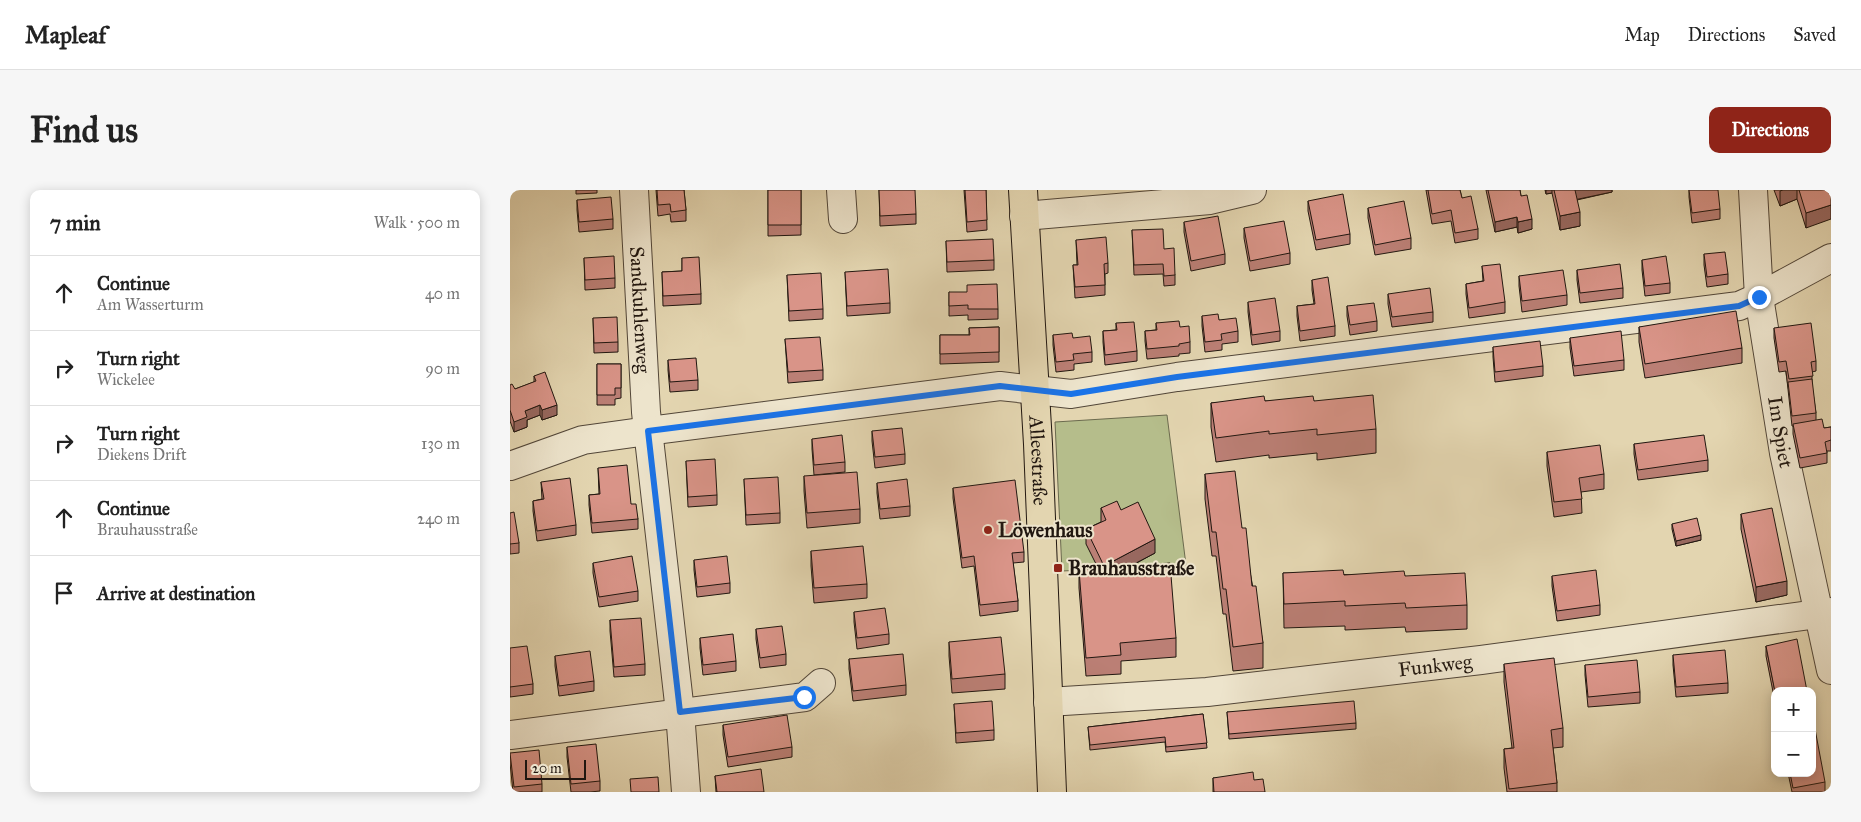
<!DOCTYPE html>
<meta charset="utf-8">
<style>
:root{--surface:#fff;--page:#f6f6f6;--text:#222;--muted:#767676;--line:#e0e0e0;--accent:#8f2418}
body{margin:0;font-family:"IM FELL Great Primer",serif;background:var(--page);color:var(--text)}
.controls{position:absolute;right:15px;bottom:15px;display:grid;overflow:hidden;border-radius:10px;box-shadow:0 2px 12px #0003}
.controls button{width:45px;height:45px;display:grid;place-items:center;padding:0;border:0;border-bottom:1px solid var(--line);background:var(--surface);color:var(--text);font:25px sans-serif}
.scale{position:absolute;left:15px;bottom:12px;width:61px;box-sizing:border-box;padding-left:5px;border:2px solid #211710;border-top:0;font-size:14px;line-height:18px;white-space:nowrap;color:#211710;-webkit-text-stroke:4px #ede4cc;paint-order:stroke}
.stop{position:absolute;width:15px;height:15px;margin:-11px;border:4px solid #1a73e8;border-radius:50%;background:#fff}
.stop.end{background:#1a73e8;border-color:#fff;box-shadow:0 1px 5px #0008}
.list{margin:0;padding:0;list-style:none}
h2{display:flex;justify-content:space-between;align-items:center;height:65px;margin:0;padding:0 20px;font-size:21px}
h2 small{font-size:16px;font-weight:400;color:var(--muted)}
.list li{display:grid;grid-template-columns:32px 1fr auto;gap:15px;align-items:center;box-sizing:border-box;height:75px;padding:0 20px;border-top:1px solid var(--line)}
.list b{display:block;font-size:19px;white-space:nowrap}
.list p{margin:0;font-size:16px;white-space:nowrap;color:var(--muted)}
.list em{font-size:16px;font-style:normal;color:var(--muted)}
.icon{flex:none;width:28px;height:28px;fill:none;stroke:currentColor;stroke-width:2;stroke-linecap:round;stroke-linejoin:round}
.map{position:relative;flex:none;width:1321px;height:602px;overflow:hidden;border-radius:10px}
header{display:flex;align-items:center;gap:30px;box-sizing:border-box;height:70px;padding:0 25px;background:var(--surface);border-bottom:1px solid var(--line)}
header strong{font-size:24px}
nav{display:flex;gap:28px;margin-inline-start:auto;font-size:18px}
.intro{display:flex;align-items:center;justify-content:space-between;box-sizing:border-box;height:120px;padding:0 30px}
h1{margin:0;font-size:35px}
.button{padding:12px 22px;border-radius:10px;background:var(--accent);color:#fff;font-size:18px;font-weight:700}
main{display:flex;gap:30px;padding:0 30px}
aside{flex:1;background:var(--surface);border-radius:10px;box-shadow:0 2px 12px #0003}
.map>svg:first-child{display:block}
.green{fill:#b5bd8b;stroke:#6b6a4e}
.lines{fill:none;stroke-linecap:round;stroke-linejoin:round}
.minor-casing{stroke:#524638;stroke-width:30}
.major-casing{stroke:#211710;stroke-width:30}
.minor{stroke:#ede4cc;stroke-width:28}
.major{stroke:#e3d5b0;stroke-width:28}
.wall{fill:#bb7f75;stroke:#211710}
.shaded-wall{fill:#98685f;stroke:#211710}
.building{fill:#d99488;stroke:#211710}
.route{stroke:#1a73e8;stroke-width:6}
.poi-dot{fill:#8f2418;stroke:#ede4cc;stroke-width:2}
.labels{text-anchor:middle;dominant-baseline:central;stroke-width:4;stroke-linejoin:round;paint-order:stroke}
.street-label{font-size:20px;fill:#211710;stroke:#ede4cc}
.poi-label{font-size:20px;font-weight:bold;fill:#211710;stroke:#ede4cc;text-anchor:start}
</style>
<header>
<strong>Mapleaf</strong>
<nav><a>Map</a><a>Directions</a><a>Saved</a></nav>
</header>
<div class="intro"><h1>Find us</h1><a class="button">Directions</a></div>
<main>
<aside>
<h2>7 min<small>Walk · 500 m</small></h2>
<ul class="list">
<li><svg class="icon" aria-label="ahead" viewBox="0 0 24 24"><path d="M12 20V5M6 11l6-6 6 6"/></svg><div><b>Continue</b><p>Am Wasserturm</p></div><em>40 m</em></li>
<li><svg class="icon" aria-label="right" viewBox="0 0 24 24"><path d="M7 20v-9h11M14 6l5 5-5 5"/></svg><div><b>Turn right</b><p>Wickelee</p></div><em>90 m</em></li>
<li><svg class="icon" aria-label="right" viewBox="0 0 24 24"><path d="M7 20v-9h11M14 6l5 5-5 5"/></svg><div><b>Turn right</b><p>Diekens Drift</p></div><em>130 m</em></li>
<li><svg class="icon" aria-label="ahead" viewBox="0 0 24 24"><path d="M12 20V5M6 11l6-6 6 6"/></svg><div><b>Continue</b><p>Brauhausstraße</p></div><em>240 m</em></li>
<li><svg class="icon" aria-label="arrive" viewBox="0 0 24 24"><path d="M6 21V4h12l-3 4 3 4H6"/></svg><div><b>Arrive at destination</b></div></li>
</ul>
</aside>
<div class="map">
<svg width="1321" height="602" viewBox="0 0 1321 602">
<rect width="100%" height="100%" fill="#e3d5b0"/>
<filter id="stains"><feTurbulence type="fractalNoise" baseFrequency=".004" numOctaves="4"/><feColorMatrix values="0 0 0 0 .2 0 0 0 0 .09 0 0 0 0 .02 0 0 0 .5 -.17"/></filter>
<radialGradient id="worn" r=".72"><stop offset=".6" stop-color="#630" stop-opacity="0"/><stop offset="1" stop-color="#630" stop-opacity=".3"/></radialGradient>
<path class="green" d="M657,225L676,375L552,381L545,232Z"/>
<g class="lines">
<defs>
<g id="minor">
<path id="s1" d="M124,0L136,222L170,522L176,602"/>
<path d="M331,0L333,29"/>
<path id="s2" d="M1243,0L1249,107L1274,263L1321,480"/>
<path d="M514,26L700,10L742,0"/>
<path d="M0,276L73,250L138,241L490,196L561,204L667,187L1229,116L1249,107L1321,68"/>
<path id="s3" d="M538,512L697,502L971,470L1321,422"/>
<path d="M0,545L295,507L311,493"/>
</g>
<g id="major">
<path id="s4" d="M513,0L528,254L542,602"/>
</g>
</defs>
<use href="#minor" class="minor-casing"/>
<use href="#major" class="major-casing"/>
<use href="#minor" class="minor"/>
<use href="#major" class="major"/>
</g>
<path class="wall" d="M66,0H87V3L66,4Z
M146,0H174L176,20V31L161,32L160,24L148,26Z
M258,0H291V45L258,46Z
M369,0L406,24V34L370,36Z
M454,0H476L477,40L457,42Z
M916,0H950L952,8L968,39V49L945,53L941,31L922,34Z
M976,0H1010L1011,6L1022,39L1008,43L1007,37L985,42Z
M1035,0H1102V2L1067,10L1070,36L1050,40L1042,3L1036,4Z
M1179,0L1210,19V29L1182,33L1179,7Z
M1264,0H1321L1296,38L1287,9L1270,16Z
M67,10L103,29V39L69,42L67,20Z
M798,11L840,44V54L806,60L798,21Z
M858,18L901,48V59L865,65L858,28Z
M674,32L715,64V74L681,81L674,42Z
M734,38L780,63V74L740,81L734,48Z
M622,40L654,59L665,85V95L654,96L653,84L624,85Z
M566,50L598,73V83L595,84V105L565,108L563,75H567Z
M436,51L484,70V80L437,82Z
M1194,64L1218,84V94L1197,97L1194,75Z
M74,68L105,88V98L75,100Z
M172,68L191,104V114L153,116L152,82L172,81Z
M1132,70L1160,93V103L1135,106L1132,80Z
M972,76L995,112V123L959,128L956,104V94L973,91Z
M1067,80L1113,98V108L1070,113L1067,90Z
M335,82L380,113V123L337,126Z
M277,85L313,119V129L279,131Z
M1009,86L1057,105V115L1012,122L1009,96Z
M802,90L825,136V146L790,151L787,126V116L804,114L802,100Z
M439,102L488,119V129L458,130V125L439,126Z
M878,104L923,122V132L882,137L878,114Z
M738,112L770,141V151L742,155L738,122Z
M837,116L867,131V141L840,145L837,126Z
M692,126L709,130L728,141V152L712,154V160L695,162L692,136Z
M83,128L108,152V162L84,163Z
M606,133L627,161V171L595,175L593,152V141L606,140Z
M646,133L670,137L680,152V163L669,164V166L637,169L635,151V141L646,140Z
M489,137V172L430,174V145H459V138Z
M1129,137L1232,158V173L1135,188L1129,152Z
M1264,138L1306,171V181L1302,182V196L1306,223V230L1314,238L1321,237V261H1317V273L1290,278L1283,244V236H1282L1276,181L1269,182L1264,148Z
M543,145L563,148L582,162V172L564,174V180L546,182L543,155Z
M1060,148L1114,170V180L1064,186L1060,158Z
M275,149L313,180V190L278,193Z
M983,157L1033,176V186L985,192L983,167Z
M158,170L188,190V200L160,202L158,180Z
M87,174H111V208L105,209V215H87Z
M24,186L47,225L32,230L30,225L17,230V237L4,242L0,231V195L5,199L24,192Z
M755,211H804L866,239V263L807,270V263L759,268V265L706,272L701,237V213Z
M362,241L395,264V274L365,278L362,251Z
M302,249L335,272V282L304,285L302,259Z
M1124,254L1198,270V281L1128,290L1124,264Z
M1037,262L1094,284V299L1071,302L1072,323L1044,327L1037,276Z
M176,271L207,305V315L178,317Z
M88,278L121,314L128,329V339L82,343L79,315V305L89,304Z
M695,284L732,338L753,453V478L723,481L716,424H713L706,366H702L695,309Z
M294,286L350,319V333L297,338L294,301Z
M234,289L270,323V333L236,335Z
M31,292L66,335V345L27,351L23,321V311L32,309Z
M367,293L400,316V326L370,329L367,303Z
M443,298L514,362V372L503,373L508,411V421L470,426L464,376L452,378L443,308Z
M591,318L611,320L645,363L621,376L666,448V467L611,471V484L576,486L569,398V380L588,378L576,354V339L591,332Z
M0,323L9,353V363L0,364Z
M1231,324L1277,405L1246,412L1231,339Z
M1162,334L1191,350L1166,356L1162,339Z
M301,361L357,394V408L304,413L301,376Z
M184,370L220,393V403L187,407L184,380Z
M83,373L128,401V411L89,417L83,383Z
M773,383L895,386L957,415V439L896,442L895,437L835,440V436L774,438Z
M1042,386L1090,415V425L1047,431L1042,396Z
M344,422L379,444V454L347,459L344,432Z
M100,430L135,474V485L104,487L100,441Z
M246,439L276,464V475L250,478L246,449Z
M190,448L226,471V481L193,485L190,458Z
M439,452L495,484V499L442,503L439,466Z
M1256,456L1265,501V512L1256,466Z
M0,458L23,494V504L0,507Z
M1163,465L1218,493V503L1166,507L1163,475Z
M45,466L84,491V501L49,506L45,476Z
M339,469L396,495V505L343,511L339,479Z
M994,474L1053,538V557L1043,558L1047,593V602H997L994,578V559L1002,558L994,492Z
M1075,475L1130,502V513L1078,517L1075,485Z
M444,514L484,540V550L446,553Z
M717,522L846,533V539L719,549Z
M693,524L697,558L656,562L655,552L580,560L578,537Z
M213,535L282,557V567L218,577L213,545Z
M57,557L90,591V601L80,602H61L57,567Z
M0,563L32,594V602H3L0,573Z
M1278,583H1302L1315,592V602H1282Z
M205,586L254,602H206Z
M703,588L744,590L755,602H703Z"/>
<path class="shaded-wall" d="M1036,0H1042V3L1036,4Z
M1064,0H1102V2L1064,10Z
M1273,0H1287V9L1270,16V1Z
M1321,15V29L1296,38V23Z
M1070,22V36L1050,40V26Z
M1007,27V37L985,42V32Z
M1022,29V39L1008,43V32Z
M30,215V225L17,230V237L4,242V232L15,221Z
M47,215V225L32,230V220Z
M1191,345V350L1166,356V351Z
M645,349V363L594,390V376Z
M1277,391V405L1246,412V397Z"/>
<path class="building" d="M147,0H174L176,20L161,22L160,14L148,15Z
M258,0H291V35H258Z
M369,0H405L406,24L370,26Z
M455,0H476L477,30L457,32Z
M918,0H950L952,8L961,6L968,39L945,43L941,20L922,24Z
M978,0H1010L1011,6L1017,5L1022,29L1008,32L1007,27L985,32Z
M1044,0H1065L1070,22L1050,26Z
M1179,0H1208L1210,19L1182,23Z
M1289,0H1321V15L1296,23Z
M833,4L840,44L806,50L798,11Z
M101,7L103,29L69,32L67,10Z
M894,11L901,48L865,55L858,18Z
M708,26L715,64L681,71L674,32Z
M774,31L780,63L740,71L734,38Z
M653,39L654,59L664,58L665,85L654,86L653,74L624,75L622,40Z
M596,47L598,73L594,74L595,95L565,97L563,75H568L566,50Z
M483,49L484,70L437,72L436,51Z
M1215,62L1218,84L1197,87L1194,64Z
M104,66L105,88L75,90L74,68Z
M1156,66L1160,93L1135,96L1132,70Z
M189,67L191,104L153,106L152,82L172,81V68Z
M990,74L995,112L959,118L956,94L974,91L972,76Z
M1110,74L1113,98L1070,103L1067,80Z
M378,79L380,113L337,116L335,82Z
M1053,80L1057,105L1012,111L1009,86Z
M311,83L313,119L279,121L277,85Z
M818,87L825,136L790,141L787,116L805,114L802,90Z
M487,94L488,119H458V115L439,116V102H457V95Z
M920,98L923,122L882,127L878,104Z
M765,108L770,141L742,145L738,112Z
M864,113L867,131L840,135L837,116Z
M1226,121L1232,158L1135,174L1129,137Z
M708,124L709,130L726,128L728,141L711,144L712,150L695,152L692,126Z
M107,127L108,152L84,153L83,128Z
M669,131L670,137L679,136L680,152L669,154V156L637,159L635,141L647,140L646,133Z
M624,132L627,161L595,165L593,141L607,140L606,133Z
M1301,133L1306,171L1301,172L1303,186L1279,189L1276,171L1269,172L1264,138Z
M489,137V162L430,164V145H460L459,138Z
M1111,141L1114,170L1064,176L1060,148Z
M562,143L563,148L580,146L582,162L563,164L564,170L546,172L543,145Z
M310,147L313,180L278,182L275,149Z
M1030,151L1033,176L985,182L983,157Z
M186,168L188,190L160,192L158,170Z
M87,174H111V198H105V205H87Z
M35,182L47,215L32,220L30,215L15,221L17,227L4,232L0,220V195L2,194L5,199L26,191L24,186Z
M1302,189L1306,223L1282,226L1278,192Z
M863,205L866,239L807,245V239L759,244V241L706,248L701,213L754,206L755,211L803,206L804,211Z
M1312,229L1314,238L1321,237V250L1315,252L1317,263L1290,268L1283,234Z
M392,238L395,264L365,267L362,241Z
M332,245L335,272L304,275L302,249Z
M1194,245L1198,270L1128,280L1124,254Z
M1090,255L1094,284L1069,288L1072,309L1044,312L1037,262Z
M205,269L207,305L178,307L176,271Z
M117,275L121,314H126L128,329L82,333L79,305L90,304L88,278Z
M725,281L732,338H736L742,396H746L753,453L723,457L716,399H713L706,342H702L695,284Z
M347,282L350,319L297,323L294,286Z
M268,287L270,323L236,325L234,289Z
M60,288L66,335L27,341L23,311L34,309L31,292Z
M397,289L400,316L370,319L367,293Z
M505,290L514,362L502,363L508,411L470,415L464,366L452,368L443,298Z
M607,311L611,320L628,312L645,349L594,376L576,339L596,330L591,318Z
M1262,318L1277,391L1246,397L1231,324Z
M4,322L9,353L0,354V323Z
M1187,328L1191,345L1166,351L1162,334Z
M353,356L357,394L304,398L301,361Z
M122,366L128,401L89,407L83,373Z
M217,366L220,393L187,397L184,370Z
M660,373L666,448L610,453L611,465L576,468L569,380Z
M833,380L834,385L894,381L895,386L955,383L957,415L896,418L895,413L835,416V411L774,414L773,383Z
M1086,380L1090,415L1047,421L1042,386Z
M375,418L379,444L347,448L344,422Z
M131,428L135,474L104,477L100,430Z
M272,436L276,464L250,468L246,439Z
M223,444L226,471L193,475L190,448Z
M491,447L495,484L442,489L439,452Z
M1287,449L1297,501H1265V502L1256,456Z
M17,456L23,494L0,497V458Z
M1215,460L1218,493L1166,497L1163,465Z
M80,461L84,491L49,496L45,466Z
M393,464L396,495L343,501L339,469Z
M1044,468L1053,538L1041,540L1047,593L999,599L994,559L1004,558L994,474Z
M1127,470L1130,502L1078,507L1075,475Z
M482,511L484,540L446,543L444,514Z
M844,511L846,533L719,544L717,522Z
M693,524L697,553L656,557L655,547L580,555L578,537Z
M277,525L282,557L218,567L213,535Z
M1305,539L1315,592L1283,598L1280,583H1302V540Z
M86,554L90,591L61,594L57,557Z
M29,560L32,594L4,597L0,563Z
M251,579L254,602H207L205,586Z
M743,582L744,590L753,589L755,602H704L703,588Z
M148,587L149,602H121L120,589Z"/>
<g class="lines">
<path class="route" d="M294,507L170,522L138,241L490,196L561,204L667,187L1229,116L1249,107"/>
</g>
<g class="poi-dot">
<circle cx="478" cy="340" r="5"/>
<rect x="543" y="373" width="10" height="10" rx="2.5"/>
</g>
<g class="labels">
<g class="street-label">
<text stroke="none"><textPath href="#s1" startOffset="120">Sandkuhlenweg</textPath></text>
<text stroke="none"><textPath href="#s2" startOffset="244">Im Spiet</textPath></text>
<text stroke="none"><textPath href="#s4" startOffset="271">Alleestraße</textPath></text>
<text stroke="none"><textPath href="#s3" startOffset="389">Funkweg</textPath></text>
</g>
<g class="poi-label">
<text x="488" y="340">Löwenhaus</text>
<text x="558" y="378">Brauhausstraße</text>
</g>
</g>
<rect width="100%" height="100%" filter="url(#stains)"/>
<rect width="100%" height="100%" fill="url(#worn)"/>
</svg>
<div class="controls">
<button>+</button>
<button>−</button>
</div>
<div class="scale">20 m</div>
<div class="stop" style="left:294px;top:507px"></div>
<div class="stop end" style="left:1249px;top:107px"></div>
</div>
</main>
